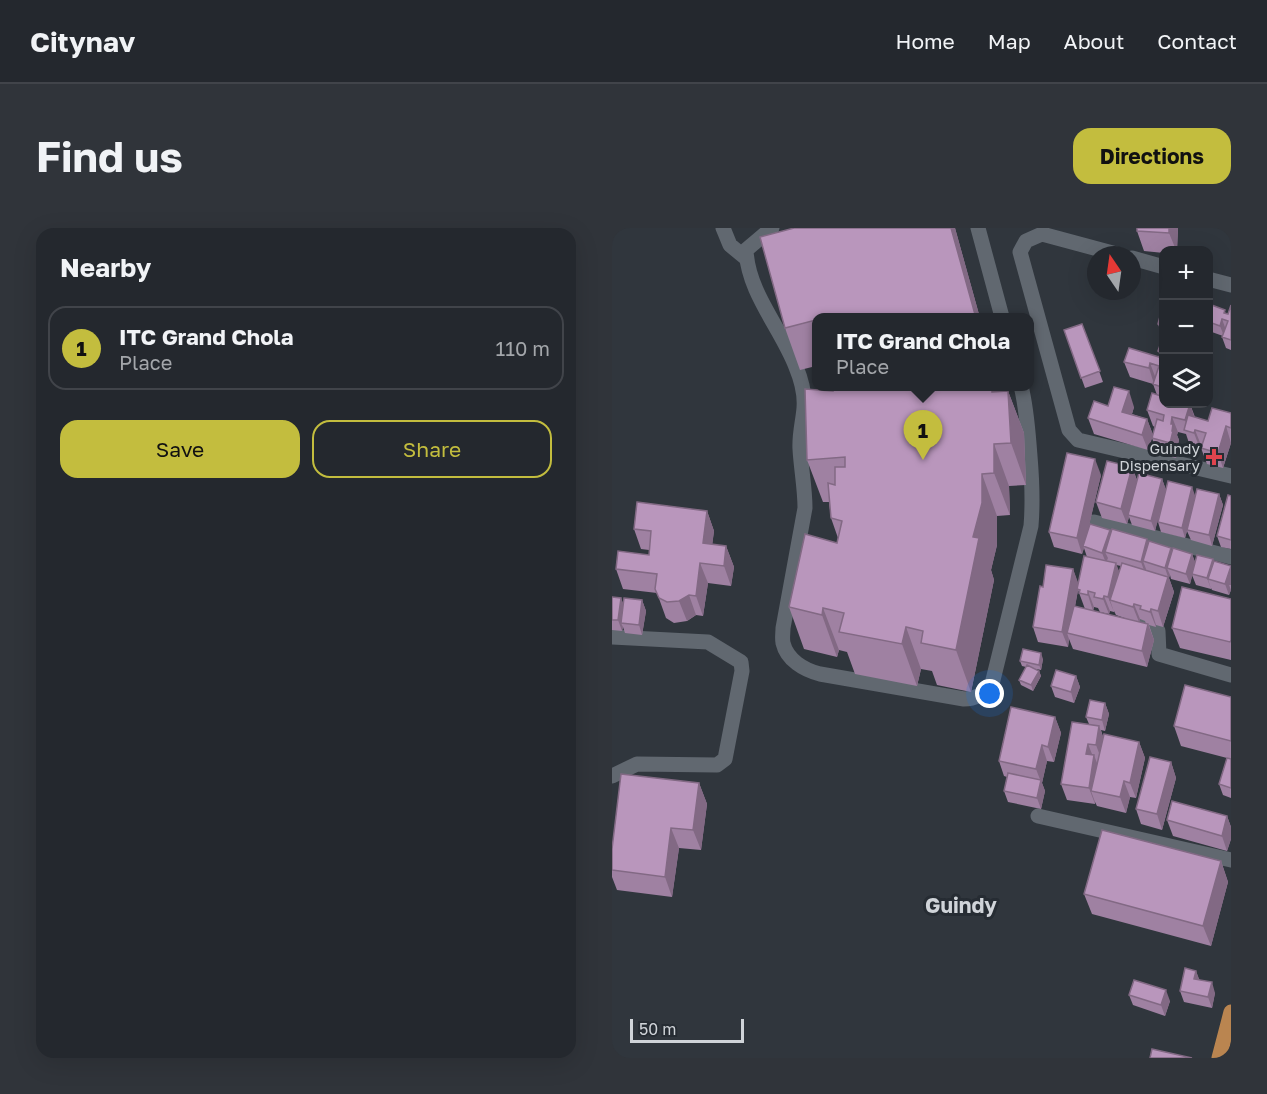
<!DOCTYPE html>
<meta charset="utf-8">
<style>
:root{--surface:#24282e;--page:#30343a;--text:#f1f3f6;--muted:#a3a6aa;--line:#41444a;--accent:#c3bd3e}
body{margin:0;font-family:"Golos Text",sans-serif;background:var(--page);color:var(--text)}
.controls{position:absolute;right:18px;top:18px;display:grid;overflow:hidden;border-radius:12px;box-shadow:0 6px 24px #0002}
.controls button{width:54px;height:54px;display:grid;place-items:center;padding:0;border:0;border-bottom:2px solid var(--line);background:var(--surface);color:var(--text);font:30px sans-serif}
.compass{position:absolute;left:475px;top:18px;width:54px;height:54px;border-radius:50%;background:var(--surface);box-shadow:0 6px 24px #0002;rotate:347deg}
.scale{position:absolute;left:18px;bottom:15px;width:114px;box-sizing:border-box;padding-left:6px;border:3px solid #d0d4d9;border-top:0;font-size:16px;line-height:21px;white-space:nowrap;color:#d0d4d9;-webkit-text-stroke:4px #262c33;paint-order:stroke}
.you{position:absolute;left:378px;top:466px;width:21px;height:21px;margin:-15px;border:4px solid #fff;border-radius:50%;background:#1a73e8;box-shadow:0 0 0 9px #1a73e833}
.badge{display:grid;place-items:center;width:39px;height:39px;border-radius:50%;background:var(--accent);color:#111;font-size:20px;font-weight:700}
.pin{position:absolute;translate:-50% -50px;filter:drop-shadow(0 2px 3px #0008)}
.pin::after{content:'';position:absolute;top:32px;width:21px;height:18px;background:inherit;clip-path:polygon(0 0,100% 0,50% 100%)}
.popup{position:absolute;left:200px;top:85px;width:222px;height:78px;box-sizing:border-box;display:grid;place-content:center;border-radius:12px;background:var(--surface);filter:drop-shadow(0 2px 4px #0005);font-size:20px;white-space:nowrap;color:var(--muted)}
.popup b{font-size:22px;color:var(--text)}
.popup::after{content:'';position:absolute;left:50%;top:100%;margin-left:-12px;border:12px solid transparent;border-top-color:var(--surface)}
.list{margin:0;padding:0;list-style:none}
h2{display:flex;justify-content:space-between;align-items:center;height:78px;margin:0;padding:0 24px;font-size:26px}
h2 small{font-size:20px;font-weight:400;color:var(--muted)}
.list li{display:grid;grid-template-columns:39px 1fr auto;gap:18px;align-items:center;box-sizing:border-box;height:84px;margin:0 12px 12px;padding:0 12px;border:2px solid var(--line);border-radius:18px}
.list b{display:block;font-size:22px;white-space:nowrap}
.list p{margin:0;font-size:20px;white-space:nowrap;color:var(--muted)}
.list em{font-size:20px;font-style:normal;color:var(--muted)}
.actions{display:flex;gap:12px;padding:18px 24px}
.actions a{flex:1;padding:14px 0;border:2px solid var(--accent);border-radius:18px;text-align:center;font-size:21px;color:var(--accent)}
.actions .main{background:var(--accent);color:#111}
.icon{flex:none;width:33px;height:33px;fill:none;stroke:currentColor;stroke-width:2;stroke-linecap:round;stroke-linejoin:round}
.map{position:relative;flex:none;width:619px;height:830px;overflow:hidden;border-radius:18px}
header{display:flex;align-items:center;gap:36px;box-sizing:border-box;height:84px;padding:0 30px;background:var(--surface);border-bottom:2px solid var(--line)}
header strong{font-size:28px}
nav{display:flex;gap:33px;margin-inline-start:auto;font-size:21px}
.intro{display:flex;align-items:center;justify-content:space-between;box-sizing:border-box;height:144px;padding:0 36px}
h1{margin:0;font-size:42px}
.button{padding:15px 27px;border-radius:18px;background:var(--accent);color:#111;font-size:21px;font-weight:700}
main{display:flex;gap:36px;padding:0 36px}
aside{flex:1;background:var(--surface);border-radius:18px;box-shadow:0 6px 24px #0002}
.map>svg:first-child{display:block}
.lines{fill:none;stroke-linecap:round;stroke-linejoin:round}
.minor{stroke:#616870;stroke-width:15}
.major{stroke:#ba8550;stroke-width:15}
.wall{fill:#9f81a2;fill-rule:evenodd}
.shaded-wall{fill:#826984}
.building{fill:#b996bc;stroke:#826984;stroke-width:1.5}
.health-dot{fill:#e0444e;stroke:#262c33;stroke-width:2}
.labels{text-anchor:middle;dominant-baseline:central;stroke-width:6;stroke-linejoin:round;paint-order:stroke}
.poi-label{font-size:15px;fill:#d0d4d9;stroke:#262c33;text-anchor:end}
.district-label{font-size:21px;font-weight:bold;fill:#d0d4d9;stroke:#262c33}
</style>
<header>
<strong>Citynav</strong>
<nav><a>Home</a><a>Map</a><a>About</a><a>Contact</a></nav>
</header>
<div class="intro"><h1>Find us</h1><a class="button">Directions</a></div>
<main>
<aside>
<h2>Nearby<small></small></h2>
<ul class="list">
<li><span class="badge">1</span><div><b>ITC Grand Chola</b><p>Place</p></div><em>110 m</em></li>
</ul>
<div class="actions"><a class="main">Save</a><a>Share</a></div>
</aside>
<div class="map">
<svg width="619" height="830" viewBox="0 0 619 830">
<rect width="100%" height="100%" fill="#30363d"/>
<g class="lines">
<path class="minor" d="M111,0L118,17L135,31
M160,0L134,22C136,65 169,100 184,139C189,151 193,167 192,180C191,193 187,207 188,221C189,240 193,260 193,280L171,400C171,405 170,410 171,415C175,432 192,442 208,446L352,471C364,471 372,466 380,456L419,298C421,274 420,252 418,228C416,204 415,182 409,158
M366,0L390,89
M508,27L430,6L414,13L408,24L457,202L466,212L619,248
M520,30L552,39
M596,51L619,57
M482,294L619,329
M519,396L546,403L547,426L619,447
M0,409L96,414L129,434L130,443L113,531L105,537L25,536L0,548
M426,588L619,632"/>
<path class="major" d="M607,830L619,784"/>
</g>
<path class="wall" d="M343,0L368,90H204V138L188,142L173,100Z
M525,0H566L565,22H552V25L532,23L525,3Z
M597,76L616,86L619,77V122L614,120L610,109L611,108L597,103Z
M552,81V176H578L583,189L596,193L619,185V215L611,240L595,236L589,220L590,218L589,217L588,221L578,218L574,206L566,204L565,207L567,212L566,216L567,219L564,230L546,226L540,210L543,199L541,198L535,182L545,167L541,156L518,149L512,134L547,129L548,127L546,123L551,107H550L546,96Z
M470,96L491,154L473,160L452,102Z
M216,159H386L387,164L396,163L412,205L414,257L397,258L398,287L385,288V317L379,342L382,352L359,464L325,457L320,443L309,441L305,458L243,446L235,424L227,422L225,429L192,421L177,379L225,315L226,310L219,290L217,274H211L195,232L218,163Z
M496,178L522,179L520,186L535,191L541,207L536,222L482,206L476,190Z
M520,239L525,252L550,251L554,262L583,269L607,266L611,277L600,318L579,312L575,303L573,310L549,304L546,294V290L543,303L520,297L517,289L515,296L490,290L484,274Z
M489,247L475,305H499L537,315L560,323L580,326L583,335L602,334L619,338V362L617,367L600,362L599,360V361L584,357L580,347L578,356L559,351L558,347L557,350L562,364L551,399L544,397V399L537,397L542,412L535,439L461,421L457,411L456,419L426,414L421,399L431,359L461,341L466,356L475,329L472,320L470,326L442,319L437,304ZM504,337L509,338L507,344ZM466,362L473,381L481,383L482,379L486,380L488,384L497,386L498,383L502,384V383L504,387L521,393L463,378ZM528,391L533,393L534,396L527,394Z
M619,268V321L609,319L605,308Z
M95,283L102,303L100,317L114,318L122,339L119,358L96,355L91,388L84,387L75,393L62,395L54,390L45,365L11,361L4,341L37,327V322L29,321L22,301Z
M0,369L9,370L11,376L30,372L34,383L30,407L13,405L11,399L10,403L0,402Z
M619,371V432L568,420L560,400Z
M431,431L429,442L424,441L427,443L429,448L421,463L409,457L407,452L414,439L410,438L408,433Z
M464,448L468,459L462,475L443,469L439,458Z
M619,469V570L611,567L607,556L615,530L569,518L562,498Z
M493,475L497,486L493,503L489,502L491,509L527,514L533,530L524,570L518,569L514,585L485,578L483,574V576L455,572L449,556L477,496L474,489Z
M443,489L449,505L442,534L435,533L430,555L433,563L429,581L396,574L392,563L395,549L392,548L387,533Z
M559,534L564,550L550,602L529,596L524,581Z
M87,555L95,576L89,622L67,620L60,669L5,662L0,649V621Z
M615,588L619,599V611L615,623L561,608L555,592Z
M609,633L616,654L599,718L480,686L472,666Z
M584,743L587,752L603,765L600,780L572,774L568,763Z
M517,767L558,773L553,788L521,777Z"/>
<path class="shaded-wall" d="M339,0H343L368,90H364Z
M557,0H566L565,22H564L557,5Z
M610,91L614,102L612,108L608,98Z
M538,135L544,151L542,156L537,140Z
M378,159H386L387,166L396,206Z
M396,163L412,205L414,257L399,215Z
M517,163L522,179L516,199L510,184Z
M578,176L583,191L578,204L573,192Z
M560,189L566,204L565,207L567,212L566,216L567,219L564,230L558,215L559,196Z
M535,191L541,207L536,222L530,207Z
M614,198L619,215L611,240L606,225Z
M583,202L589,217L588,221L582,205Z
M382,216L397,258L398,287L382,245Z
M483,231L489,247L472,319L471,318L472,320L470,326L465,310Z
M520,239L526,255L516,287L517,289L515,296L509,281Z
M370,246L385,288V317L379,342L382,352L359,464L344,422Z
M550,251L554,262L543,303L539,293Z
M580,259L584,270L573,310L570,300Z
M607,266L611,277L600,318L597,307Z
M95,283L102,303L98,335L91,315Z
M498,302L501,312L493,324L496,330L494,335L490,325Z
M535,311L539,322L531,333L534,341L533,345L529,334Z
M114,318L122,339L119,358L112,338Z
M559,320L563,330L555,340L558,347L557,350L562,364L551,399L546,383L556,349L553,340Z
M580,326L584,336L578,356L574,346Z
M601,331L604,342L596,351L599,361L595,350Z
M88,335L96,355L91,388L84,368Z
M504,335L510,351L498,372L502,384L496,369Z
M619,338V357H617L619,362L617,367L613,356Z
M461,341L467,357L458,406L455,405L457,411L456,419L450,404Z
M476,363L482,379L481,383L476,367Z
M77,367L84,387L75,393L67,373Z
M492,368L498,383L497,386L491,371Z
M9,370L13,380L9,395L11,399L10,403L6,392Z
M30,372L34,383L30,407L27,397Z
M522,376L528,391L527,394L521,379Z
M211,380L227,422L225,429L210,387Z
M539,381L544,397V399L538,384Z
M536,396L542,412L535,439L530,423Z
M294,399L309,441L305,458L290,416Z
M429,425L431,431L429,442L427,437Z
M427,443L429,448L421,463L419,457Z
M464,448L468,459L462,475L459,464Z
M493,475L497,486L493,503L490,492Z
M443,489L449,505L442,534L436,519Z
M487,498L493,514L490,533L484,517Z
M527,514L533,530L524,570L518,555Z
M476,516L482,531V527L488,543L479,563L483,574V576L477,560L474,526Z
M430,517L435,533L430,555L433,563L429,581L425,570L429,554L424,541Z
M559,534L564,550L550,602L545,586Z
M512,553L518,569L514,585L508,569Z
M87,555L95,576L89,622L81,602Z
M615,588L619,599V611L615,623L610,608Z
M59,600L67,620L60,669L53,649Z
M609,633L616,654L599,718L591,698Z
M584,743L588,753L582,751Z
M600,754L603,765L600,780L596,769Z
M554,762L558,773L553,788L549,777Z"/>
<path class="building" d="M182,0H339L364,90H218V88L204,90V92L173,100L148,9Z
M525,0H557V5L525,3Z
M597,76L613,82L612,85L616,86L619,77V112L610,109L616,93L610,91L608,98L597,94Z
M550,81H552V97L546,96Z
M470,96L488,143L469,150L452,102Z
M552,106V160L541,156L547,138L538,135L537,140L512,134L517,120L547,129L549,124L546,123Z
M221,159H380V164L396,163L399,215L382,216V245L370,246V275L361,309L367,310L344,422L309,415L311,403L294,399L290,416L227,404L232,385L211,380L210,387L177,379L193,306L225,315L230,293L219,290L216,255L223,257V239H233V229L195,232L193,161L221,163Z
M502,159L517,163L510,184L535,191L530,207L476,190L482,173L496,178Z
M540,165L552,169V176H578L573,192L560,189L559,196H561L560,203H561L558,215L540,210L545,191L551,193L552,187L535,182Z
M600,180L619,185V200L614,198L606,225L589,220L594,205L583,202L582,205L572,202L576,187L596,193Z
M455,225L483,231L465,310L437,304Z
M495,233L520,239L509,281L484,274Z
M527,245L550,251L539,293L516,287Z
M556,253L580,259L570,300L546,294Z
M585,261L607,266L597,307L575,302Z
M616,267L619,268V312L605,308Z
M25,274L95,283L91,315L114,318L112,338L88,335L84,368L77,367L67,373L55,374L47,370L43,361L45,346L4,341L6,323L37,327L39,303L22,301Z
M478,296L498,302L490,325L471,318Z
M500,301L535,311L529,334L493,324Z
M537,313L559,320L553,340L531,333Z
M561,320L580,326L574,346L555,340Z
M585,327L601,331L595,350L580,346Z
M472,328L504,335L496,369L492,368L491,371L482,369L483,365L476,363V367L467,365L468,362L465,361Z
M602,333L619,338L613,356L596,351Z
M510,335L556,349L546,383L539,381L538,384L528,381L529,378L522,376L521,379L498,372Z
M434,337L461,341L450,404L421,399L428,358L431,359Z
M570,359L619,371V412L618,414L560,400Z
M0,369L9,370L6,392H0Z
M12,370L30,372L27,397L9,395Z
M462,378L536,396L530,423L455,405Z
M411,421L429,425L427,437L408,433Z
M415,437L427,443L419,457L407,452Z
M444,442L464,448L459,464L439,458Z
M573,457L619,469V513L562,498Z
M478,472L493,475L490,492L474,489Z
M399,479L443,489L436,519L430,517L424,541L387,533Z
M460,494L487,498L484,517L476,516L474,526L482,527L477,560L449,556Z
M492,506L527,514L518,555L512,553L508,569L479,563Z
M538,529L559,534L545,586L524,581Z
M615,530L619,531V560L607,556Z
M396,545L429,552L425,570L392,563Z
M9,546L87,555L81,602L59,600L53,649L0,642V621Z
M560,573L615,588L610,608L555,592Z
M490,602L609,633L591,698L472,666Z
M573,740L584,743L582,751L600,754L596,769L568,763Z
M522,752L554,762L549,777L517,767Z
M540,821L580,830H538Z"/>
<path class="health-dot" d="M599 220h6v6h6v6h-6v6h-6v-6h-6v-6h6z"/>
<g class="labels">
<g class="poi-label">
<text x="588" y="220">Guindy<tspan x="588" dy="17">Dispensary</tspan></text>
</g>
<g class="district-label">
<text x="349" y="677">Guindy</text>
</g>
</g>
</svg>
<div class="controls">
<button>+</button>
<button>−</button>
<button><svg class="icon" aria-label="layers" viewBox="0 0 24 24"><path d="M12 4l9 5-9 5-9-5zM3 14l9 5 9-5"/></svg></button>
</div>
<svg class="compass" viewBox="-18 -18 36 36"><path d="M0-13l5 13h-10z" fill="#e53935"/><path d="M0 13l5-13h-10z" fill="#a3a6aa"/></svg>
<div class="scale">50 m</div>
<div class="you"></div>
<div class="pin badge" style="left:311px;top:232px">1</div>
<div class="popup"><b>ITC Grand Chola</b>Place</div>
</div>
</main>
